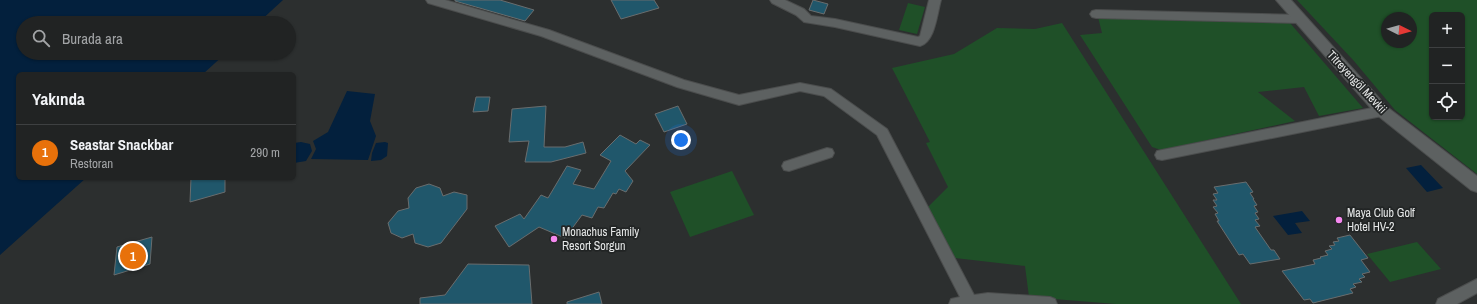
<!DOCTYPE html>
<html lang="tr">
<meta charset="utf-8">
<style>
:root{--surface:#212323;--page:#292b2b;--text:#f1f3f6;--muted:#a2a4a6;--line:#3e4041;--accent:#d93025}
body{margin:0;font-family:"Archivo Narrow",sans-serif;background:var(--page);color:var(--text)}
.controls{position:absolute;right:12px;top:12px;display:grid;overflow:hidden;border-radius:6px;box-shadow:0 1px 3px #0004}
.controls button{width:36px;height:36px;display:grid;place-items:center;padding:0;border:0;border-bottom:1px solid var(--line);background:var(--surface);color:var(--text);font:20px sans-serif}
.compass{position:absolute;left:1381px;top:12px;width:36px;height:36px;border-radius:50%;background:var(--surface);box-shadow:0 1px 3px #0004;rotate:95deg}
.you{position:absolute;left:681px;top:140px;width:14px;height:14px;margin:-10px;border:3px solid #fff;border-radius:50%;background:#1a73e8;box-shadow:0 0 0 6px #1a73e833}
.badge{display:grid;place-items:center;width:26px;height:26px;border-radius:50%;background:var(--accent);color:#fff;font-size:13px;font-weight:700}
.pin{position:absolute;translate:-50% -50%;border:2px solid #fff;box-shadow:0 1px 4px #0006}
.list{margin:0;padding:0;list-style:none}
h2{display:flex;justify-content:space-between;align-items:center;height:52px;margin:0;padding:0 16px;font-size:17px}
h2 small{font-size:13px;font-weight:400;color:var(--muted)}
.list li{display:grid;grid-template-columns:26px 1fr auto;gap:12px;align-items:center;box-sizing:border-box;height:56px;padding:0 16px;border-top:1px solid var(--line)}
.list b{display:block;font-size:15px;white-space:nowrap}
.list p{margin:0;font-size:13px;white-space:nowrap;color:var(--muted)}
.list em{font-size:13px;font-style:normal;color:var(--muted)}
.icon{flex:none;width:22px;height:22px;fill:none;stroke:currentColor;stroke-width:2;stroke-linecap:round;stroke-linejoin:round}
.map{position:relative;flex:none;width:1477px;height:304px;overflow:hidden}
.search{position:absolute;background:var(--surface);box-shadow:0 1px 3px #0004;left:16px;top:16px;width:280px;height:44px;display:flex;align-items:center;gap:10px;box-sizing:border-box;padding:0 14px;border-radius:22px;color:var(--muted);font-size:15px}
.panel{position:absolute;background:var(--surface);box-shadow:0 1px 3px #0004;left:16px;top:72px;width:280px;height:108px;border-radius:6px}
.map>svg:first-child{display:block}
.green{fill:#1f5028;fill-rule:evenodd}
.water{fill:#03203d}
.building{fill:#20576b;stroke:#696d6e}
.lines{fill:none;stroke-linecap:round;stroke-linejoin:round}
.minor-casing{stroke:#4b4d4d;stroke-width:2}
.tertiary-casing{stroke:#4b4d4d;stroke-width:2}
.minor{fill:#5d6161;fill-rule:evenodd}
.tertiary{fill:#5d6161;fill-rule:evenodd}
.poi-dot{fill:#f589ef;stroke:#222525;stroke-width:1.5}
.labels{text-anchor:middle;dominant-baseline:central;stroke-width:3.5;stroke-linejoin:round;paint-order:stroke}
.street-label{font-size:12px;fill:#e6e8e8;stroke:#222525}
.poi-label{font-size:12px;fill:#e6e8e8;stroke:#222525;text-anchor:start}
</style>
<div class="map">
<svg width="1477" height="304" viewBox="0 0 1477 304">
<rect width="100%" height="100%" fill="#2c2f2f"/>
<path class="green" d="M1297,0H1477V174L1395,110L1354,61ZM1432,15H1462V117H1432ZM1387,18H1411V42H1387Z
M908,3L925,7L917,34L899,30Z
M1098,17L1290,23L1363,108L1319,116L1304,87L1258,92L1295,121L1161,150L1152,147L1080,35L1102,33Z
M1062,23L1241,304H1116L1029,297L1025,266L955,258L928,207L948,187L926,143L930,142L892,68L954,54L997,28L1035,29Z
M732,171L754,215L690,237L670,192Z
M1417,242L1441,269L1390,282L1367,254Z"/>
<path class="water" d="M0,0H283L258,23H23V53H226L203,74H18V178H86L0,255Z
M347,91L375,94L370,121L376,136L368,160L311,159L316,149L313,141L328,132Z
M301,142L310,144L312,151L306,161L294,163V143Z
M385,142L388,143L387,156L381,160L371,161L372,153L376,143Z
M1421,165L1443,188L1427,192L1406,168Z
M1302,211L1310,221L1295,223L1302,233L1288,235L1273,216Z"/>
<path class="building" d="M455,0H500L534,10L525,21L455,1Z
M611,0H654L659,8L621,19Z
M813,0L828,4L824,14L809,10Z
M476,97H490L488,111L473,112Z
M546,106L544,147H565L583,142L586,153L551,162H525L529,141L509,142L512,109Z
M678,106L687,124L664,132L655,114Z
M620,135L636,144L640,140L650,145L625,171L633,181L626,192L619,189L616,194L613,193L604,208L598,207L592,218L582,215L565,238L539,227L509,247L495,226L520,214L524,219L541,195L548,198L567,166L581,170L573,184L594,189L611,161L600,155Z
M191,178H225V192L190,202Z
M1246,182L1253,192L1250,193L1254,199H1253L1257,205L1254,206L1258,212L1255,213L1259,219L1255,220L1260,226L1255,227L1271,250H1274L1280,259L1250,264L1243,254L1239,255L1217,221H1219L1215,214L1218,213L1213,207L1217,206L1213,200H1217L1213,194L1218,193L1214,187Z
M429,184L440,188L443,196L454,192L467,195V209L441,243L428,247L415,243L413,234L402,238L391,233L388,223L398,211L409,208L408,198L416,188Z
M1350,235L1368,258L1361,260L1370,272L1362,274L1365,277L1359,279L1362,282L1353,284L1356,287L1350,289L1353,293L1313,303L1310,299L1304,300L1282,271L1315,264L1313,260L1321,258L1320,257L1328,255L1325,251L1332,249L1329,246L1335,245L1333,242L1339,241L1337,238Z
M152,237L150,264L114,275L117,247Z
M468,264L529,265L532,304H420V298L445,295Z
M599,292L602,304H567V302Z"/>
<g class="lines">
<defs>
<path id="minor" d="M426,0H445L549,30L684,80L739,95L800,83L831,89L887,129L974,295L988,293L1050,297L1055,299L1057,304H949L951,299L960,297L877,135L824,96L800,91L739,105L677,87L541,36L428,3Z
M770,0H785L804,9L811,16L835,19L918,37L920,36L929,0H941C937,14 935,42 920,46L835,27L804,22L796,15L772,3Z
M1096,10L1300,15L1304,16L1306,19L1304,22L1300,23L1096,18L1092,17L1090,14L1092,11Z
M1382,106L1386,108L1388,111L1386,114L1382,116L1162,160L1157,159L1155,155L1157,151Z
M827,148L832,149L834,153L832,157L789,171L784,170L782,166L784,162Z
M1477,279V293L1457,304H1436L1438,299Z"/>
<path id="tertiary" d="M1276,0H1291L1387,107L1477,176V192L1471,190L1377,115Z"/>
</defs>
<use href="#minor" class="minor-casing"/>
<use href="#tertiary" class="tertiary-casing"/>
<use href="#minor" class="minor"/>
<use href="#tertiary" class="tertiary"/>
</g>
<g class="poi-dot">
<circle cx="1339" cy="220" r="4"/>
<circle cx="554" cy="239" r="4"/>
</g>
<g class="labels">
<g class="street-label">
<text transform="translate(1357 82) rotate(47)">Titreyengöl Mevkii</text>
</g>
<g class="poi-label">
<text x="1347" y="213">Maya Club Golf<tspan x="1347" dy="14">Hotel HV-2</tspan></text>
<text x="562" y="232">Monachus Family<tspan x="562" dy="14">Resort Sorgun</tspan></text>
</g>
</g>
</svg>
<div class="controls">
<button>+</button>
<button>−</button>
<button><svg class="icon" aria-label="locate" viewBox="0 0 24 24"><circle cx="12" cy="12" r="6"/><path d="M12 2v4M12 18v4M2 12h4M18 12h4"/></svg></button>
</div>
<svg class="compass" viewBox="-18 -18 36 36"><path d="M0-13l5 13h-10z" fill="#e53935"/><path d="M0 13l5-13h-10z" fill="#a2a4a6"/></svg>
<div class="you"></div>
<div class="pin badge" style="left:133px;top:256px;background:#e8710a">1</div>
<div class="search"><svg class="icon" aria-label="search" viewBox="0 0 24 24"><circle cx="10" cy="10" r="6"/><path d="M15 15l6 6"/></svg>Burada ara</div>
<section class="panel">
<h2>Yakında<small></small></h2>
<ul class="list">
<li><span class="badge" style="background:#e8710a">1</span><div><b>Seastar Snackbar</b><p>Restoran</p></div><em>290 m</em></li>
</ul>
</section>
</div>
